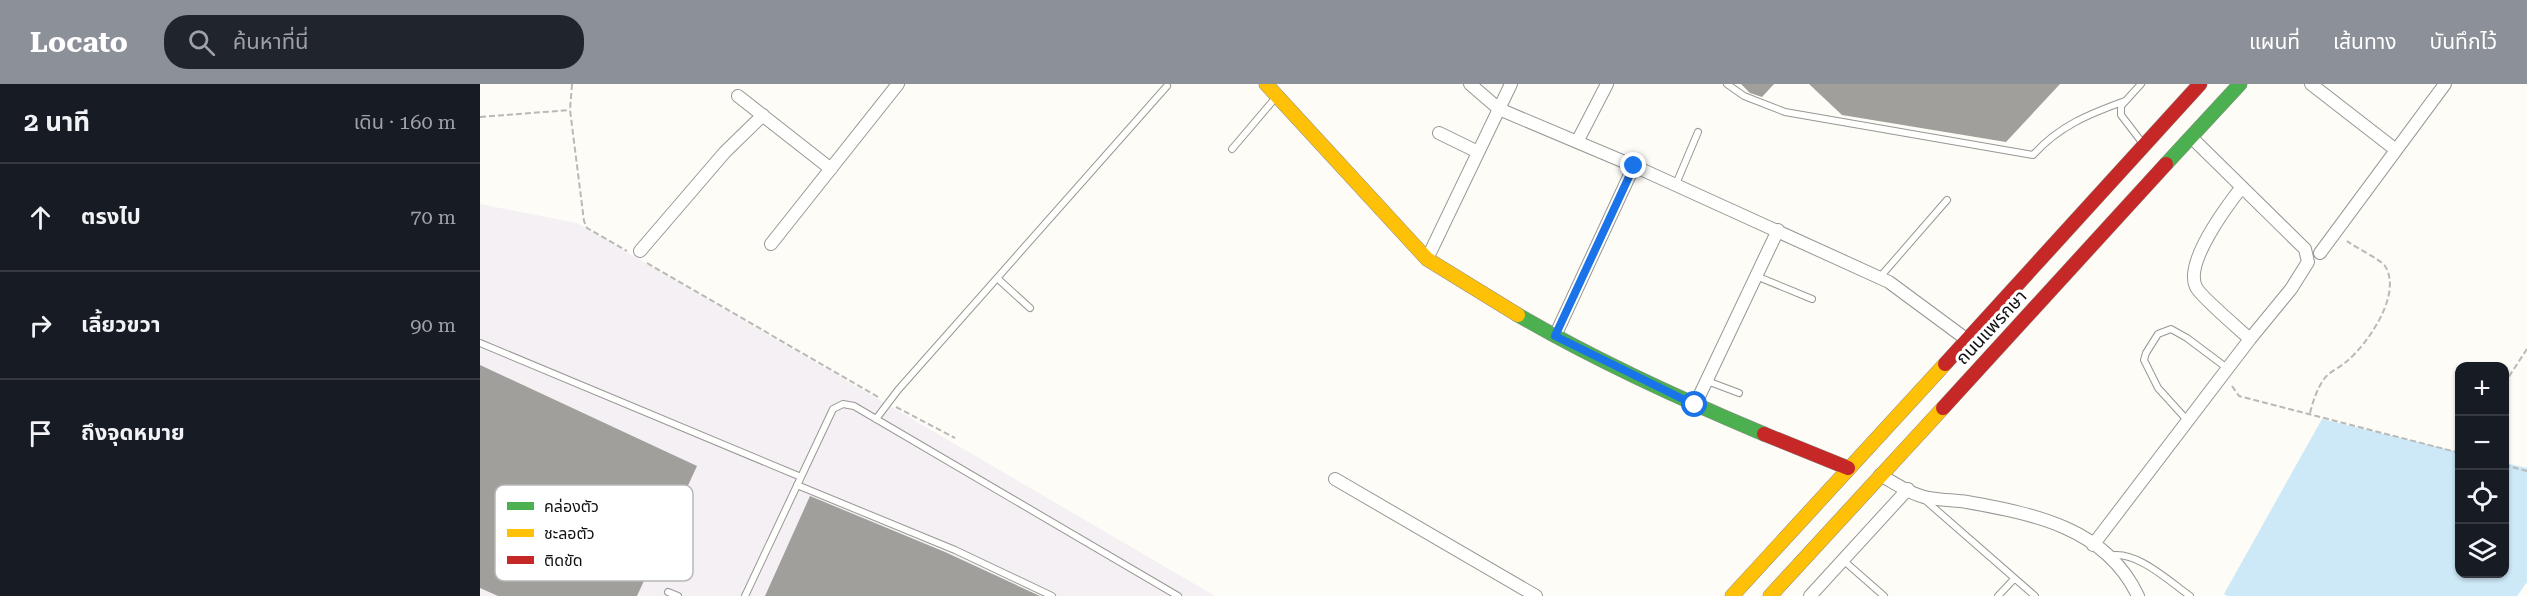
<!DOCTYPE html>
<html lang="th">
<meta charset="utf-8">
<style>
:root{--surface:#171b24;--page:#20242c;--text:#f1f3f6;--muted:#9ea1a6;--line:#363941;--accent:#8c9099}
body{margin:0;font-family:"Roboto Serif","Noto Sans Thai",serif;background:var(--page);color:var(--text)}
.controls{position:absolute;right:18px;bottom:18px;display:grid;overflow:hidden;border-radius:12px;box-shadow:0 2px 4px #0004}
.controls button{width:54px;height:54px;display:grid;place-items:center;padding:0;border:0;border-bottom:2px solid var(--line);background:var(--surface);color:var(--text);font:30px sans-serif}
.stop{position:absolute;width:18px;height:18px;margin:-14px;border:4px solid #1a73e8;border-radius:50%;background:#fff}
.stop.end{background:#1a73e8;border-color:#fff;box-shadow:0 2px 6px #0008}
.list{margin:0;padding:0;list-style:none}
h2{display:flex;justify-content:space-between;align-items:center;height:78px;margin:0;padding:0 24px;font-size:26px}
h2 small{font-size:20px;font-weight:400;color:var(--muted)}
.list li{display:grid;grid-template-columns:39px 1fr auto;gap:18px;align-items:center;box-sizing:border-box;height:108px;padding:0 24px;border-top:2px solid var(--line)}
.list b{display:block;font-size:22px;white-space:nowrap}
.list em{font-size:20px;font-style:normal;color:var(--muted)}
.icon{flex:none;width:33px;height:33px;fill:none;stroke:currentColor;stroke-width:2;stroke-linecap:round;stroke-linejoin:round}
.map{position:relative;flex:none;width:2047px;height:512px;overflow:hidden}
header{display:flex;align-items:center;gap:36px;box-sizing:border-box;height:84px;padding:0 30px;background:var(--accent);color:#fff}
header strong{font-size:28px}
nav{display:flex;gap:33px;margin-inline-start:auto;font-size:21px}
.search{width:420px;height:54px;background:var(--page);display:flex;align-items:center;gap:15px;box-sizing:border-box;padding:0 21px;border-radius:24px;color:var(--muted);font-size:22px}
main{display:flex}
aside{flex:1;background:var(--surface)}
.map>svg:first-child{display:block}
.industrial{fill:#f5f0f3}
.water{fill:#cde8f7}
.building{fill:#a19f9c}
.lines{fill:none;stroke-linecap:round;stroke-linejoin:round}
.lane-casing{stroke:#979795;stroke-width:8}
.street-casing{stroke:#979795;stroke-width:14}
.fast-casing{stroke:#8e8d8b;stroke-width:15}
.slow-casing{stroke:#8e8d8b;stroke-width:15}
.jam-casing{stroke:#8e8d8b;stroke-width:15}
.path{stroke:#b9b9b8;stroke-width:2;stroke-dasharray:6 3;stroke-linecap:butt}
.lane{stroke:#fffffe;stroke-width:6}
.street{stroke:#fffffe;stroke-width:12}
.fast{stroke:#4caf50;stroke-width:14}
.slow{stroke:#ffc107;stroke-width:14}
.jam{stroke:#c62828;stroke-width:14}
.route{stroke:#1a73e8;stroke-width:8}
.labels{text-anchor:middle;dominant-baseline:central;stroke-width:6;stroke-linejoin:round;paint-order:stroke}
.street-label{font-size:18px;fill:#111;stroke:#fff}
.key{fill:#fff;stroke:#b8b8b8;stroke-width:1.5}
.key-label{font-size:16px;fill:#111}
</style>
<header>
<strong>Locato</strong>
<div class="search"><svg class="icon" aria-label="search" viewBox="0 0 24 24"><circle cx="10" cy="10" r="6"/><path d="M15 15l6 6"/></svg>ค้นหาที่นี่</div>
<nav><a>แผนที่</a><a>เส้นทาง</a><a>บันทึกไว้</a></nav>
</header>
<main>
<aside>
<h2>2 นาที<small>เดิน · 160 m</small></h2>
<ul class="list">
<li><svg class="icon" aria-label="ahead" viewBox="0 0 24 24"><path d="M12 20V5M6 11l6-6 6 6"/></svg><div><b>ตรงไป</b></div><em>70 m</em></li>
<li><svg class="icon" aria-label="right" viewBox="0 0 24 24"><path d="M7 20v-9h11M14 6l5 5-5 5"/></svg><div><b>เลี้ยวขวา</b></div><em>90 m</em></li>
<li><svg class="icon" aria-label="arrive" viewBox="0 0 24 24"><path d="M6 21V4h12l-3 4 3 4H6"/></svg><div><b>ถึงจุดหมาย</b></div></li>
</ul>
</aside>
<div class="map">
<svg width="2047" height="512" viewBox="0 0 2047 512">
<rect width="100%" height="100%" fill="#fdfcf7"/>
<path class="industrial" d="M0,120L97,139L735,512H0Z"/>
<path class="water" d="M1842,335L1979,368L1980,490H2024L2025,379L2047,384V498L2037,512H1747L1744,510Z"/>
<path class="building" d="M1261,0H1294L1282,13L1270,9Z
M1329,0H1580L1526,58L1362,31Z
M0,281L217,382L157,512H18L0,504Z
M330,412L465,468L560,512H285Z"/>
<g class="lines">
<defs>
<path id="lane" d="M1247,0L1264,12L1305,28L1553,71C1579,42 1609,30 1645,17
M1661,0L1641,22V31L1664,61
M752,65L797,12
M1196,100L1218,48
M1276,192L1332,215
M1400,193L1467,116
M517,194L550,224
M0,259L321,393
M1227,297L1259,309
M396,335L418,306L687,2
M1707,336L1678,304L1664,276L1666,269L1678,250L1691,245L1707,254L1747,284
M317,401L475,466L572,512
M1445,416L1555,512
M1629,472C1655,465 1689,497 1710,512
M1363,476L1404,512
M188,508L198,512
M265,512L353,325L363,320L374,322L698,512
M1518,512L1534,495"/>
<path id="street" d="M990,0L1019,25L1154,82L1409,198L1486,255
M1831,0L1916,66
M258,12L351,85
M959,49L998,68
M1097,58L1127,0
M1761,104C1747,122 1704,179 1716,203C1720,212 1759,245 1770,255
M291,160L418,0
M160,167L245,68L283,31
M1840,169L1965,0
M947,175L1031,0
M1075,252L1154,82
M1215,321L1298,146
M1400,391C1413,398 1427,408 1441,412C1451,416 1474,416 1487,418C1554,430 1626,444 1658,512
M855,395L1056,512
M1613,461L1770,255L1811,205L1828,178L1825,165L1711,53
M1330,512L1428,405"/>
<path id="fast" d="M1686,80L1760,0
M1038,231C1117,277 1200,315 1284,350"/>
<path id="slow" d="M786,0L947,175L1038,231
M1252,512L1465,280
M1290,512L1463,324"/>
<path id="jam" d="M1465,280L1720,0
M1463,324L1686,80
M1284,350L1368,384"/>
</defs>
<use href="#lane" class="lane-casing"/>
<use href="#street" class="street-casing"/>
<use href="#fast" class="fast-casing"/>
<use href="#slow" class="slow-casing"/>
<use href="#jam" class="jam-casing"/>
<path class="path" d="M92,0L90,26L104,137L107,144L147,167
M0,33L90,26
M167,179L398,313
M2024,300L2047,265
M1752,302L1759,312L1980,369
M416,323L475,354
M1830,329C1833,317 1837,305 1844,295C1849,288 1859,284 1866,278C1887,261 1923,210 1905,182C1900,175 1876,164 1867,157
M2024,381L2047,387"/>
<use href="#lane" class="lane"/>
<use href="#street" class="street"/>
<use href="#fast" class="fast"/>
<use href="#slow" class="slow"/>
<use href="#jam" class="jam"/>
</g>
<g class="lines">
<path class="route" d="M1154,82L1075,252L1215,321"/>
</g>
<g class="labels">
<g class="street-label">
<text transform="translate(1511 243) rotate(-47)">ถนนแพรกษา</text>
</g>
</g>
<rect x="15" y="401" width="198" height="96" rx="9" class="key"/>
<rect x="27" y="418" width="27" height="8" fill="#4caf50"/>
<rect x="27" y="445" width="27" height="8" fill="#ffc107"/>
<rect x="27" y="472" width="27" height="8" fill="#c62828"/>
<g class="key-label">
<text x="64" y="428">คล่องตัว</text>
<text x="64" y="455">ชะลอตัว</text>
<text x="64" y="482">ติดขัด</text>
</g>
</svg>
<div class="controls">
<button>+</button>
<button>−</button>
<button><svg class="icon" aria-label="locate" viewBox="0 0 24 24"><circle cx="12" cy="12" r="6"/><path d="M12 2v4M12 18v4M2 12h4M18 12h4"/></svg></button>
<button><svg class="icon" aria-label="layers" viewBox="0 0 24 24"><path d="M12 4l9 5-9 5-9-5zM3 14l9 5 9-5"/></svg></button>
</div>
<div class="stop" style="left:1215px;top:321px"></div>
<div class="stop end" style="left:1154px;top:82px"></div>
</div>
</main>
